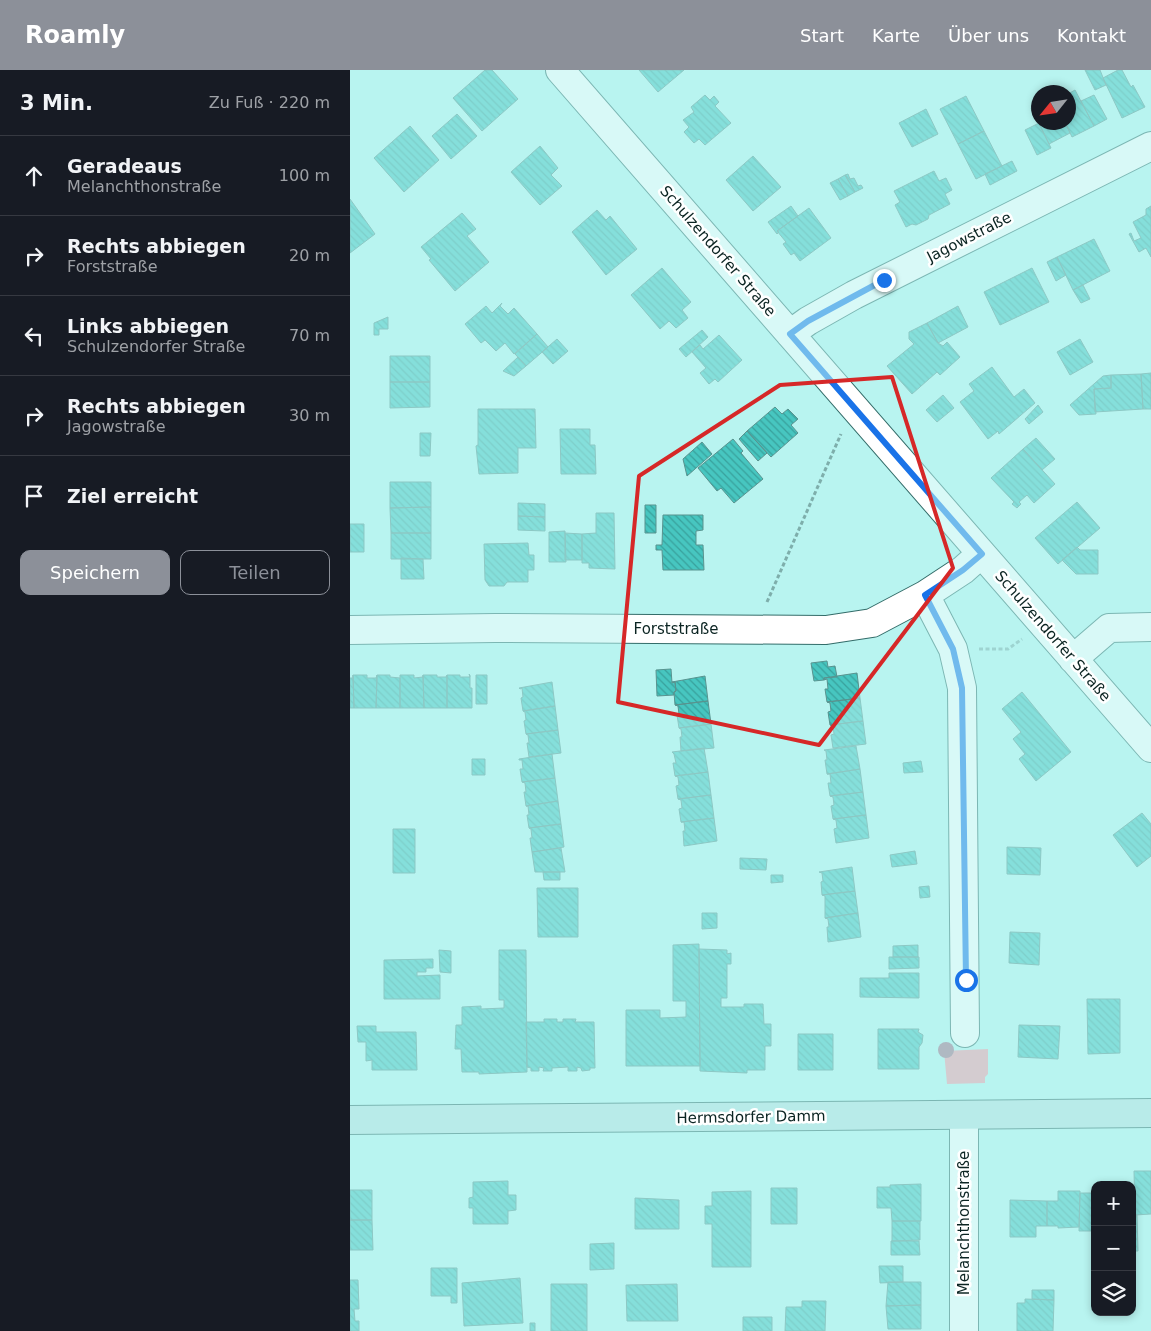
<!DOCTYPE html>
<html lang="de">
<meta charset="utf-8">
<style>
:root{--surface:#171b24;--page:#20242c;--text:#f1f3f6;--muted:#9ea1a6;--line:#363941;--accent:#8c9099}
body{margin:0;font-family:"DejaVu Sans",sans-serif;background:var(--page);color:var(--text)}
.controls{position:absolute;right:15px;bottom:15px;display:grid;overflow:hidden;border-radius:10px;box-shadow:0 2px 8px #0003}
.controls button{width:45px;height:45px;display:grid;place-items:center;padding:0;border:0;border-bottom:1px solid var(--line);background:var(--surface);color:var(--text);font:25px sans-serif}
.compass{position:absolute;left:681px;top:15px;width:45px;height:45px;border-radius:50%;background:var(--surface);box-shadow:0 2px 8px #0003;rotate:240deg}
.stop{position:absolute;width:15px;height:15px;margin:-11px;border:4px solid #1a73e8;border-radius:50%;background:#fff}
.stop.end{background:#1a73e8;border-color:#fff;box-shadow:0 1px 5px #0008}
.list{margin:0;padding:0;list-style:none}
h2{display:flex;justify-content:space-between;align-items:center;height:65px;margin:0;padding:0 20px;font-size:21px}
h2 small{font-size:16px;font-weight:400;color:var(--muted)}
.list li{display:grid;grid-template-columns:32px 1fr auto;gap:15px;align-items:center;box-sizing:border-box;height:80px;padding:0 20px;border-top:1px solid var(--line)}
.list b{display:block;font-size:19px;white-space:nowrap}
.list p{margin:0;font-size:16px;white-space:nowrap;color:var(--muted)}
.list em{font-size:16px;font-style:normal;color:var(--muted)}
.actions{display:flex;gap:10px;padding:15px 20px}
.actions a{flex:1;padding:11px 0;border:1px solid var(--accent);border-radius:10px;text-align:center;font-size:18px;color:var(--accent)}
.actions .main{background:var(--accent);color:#fff}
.icon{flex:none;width:28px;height:28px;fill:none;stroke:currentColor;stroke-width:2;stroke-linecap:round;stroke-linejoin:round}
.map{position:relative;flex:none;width:801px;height:1261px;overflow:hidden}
header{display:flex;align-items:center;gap:30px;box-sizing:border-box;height:70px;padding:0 25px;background:var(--accent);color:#fff}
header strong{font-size:24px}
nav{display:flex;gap:28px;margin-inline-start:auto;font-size:18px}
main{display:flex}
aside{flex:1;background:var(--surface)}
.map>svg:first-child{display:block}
.grass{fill:#f79ca9}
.building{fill:url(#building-back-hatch);stroke:#59938f}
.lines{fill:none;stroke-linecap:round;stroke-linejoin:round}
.street-casing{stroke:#336c69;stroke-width:30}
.secondary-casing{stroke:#336c69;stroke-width:30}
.path{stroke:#7eaeab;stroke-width:3;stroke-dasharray:4 2.5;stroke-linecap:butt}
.street{stroke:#fff;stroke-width:28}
.secondary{stroke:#b9e1e0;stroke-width:28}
.tree{fill:#a4718b}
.route{stroke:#1a73e8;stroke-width:6}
.marked{fill:none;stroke:#d62828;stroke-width:4;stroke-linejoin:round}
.labels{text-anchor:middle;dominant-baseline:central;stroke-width:5;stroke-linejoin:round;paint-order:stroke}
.street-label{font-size:15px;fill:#0b2422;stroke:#fff}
</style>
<header>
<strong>Roamly</strong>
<nav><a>Start</a><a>Karte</a><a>Über uns</a><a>Kontakt</a></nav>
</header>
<main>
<aside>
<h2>3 Min.<small>Zu Fuß · 220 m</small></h2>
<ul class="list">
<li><svg class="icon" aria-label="ahead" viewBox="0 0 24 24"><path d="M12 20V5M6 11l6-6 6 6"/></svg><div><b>Geradeaus</b><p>Melanchthonstraße</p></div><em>100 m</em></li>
<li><svg class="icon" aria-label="right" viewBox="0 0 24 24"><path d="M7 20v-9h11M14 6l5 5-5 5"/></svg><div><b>Rechts abbiegen</b><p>Forststraße</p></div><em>20 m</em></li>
<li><svg class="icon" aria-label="left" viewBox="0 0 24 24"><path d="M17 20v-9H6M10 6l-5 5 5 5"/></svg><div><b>Links abbiegen</b><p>Schulzendorfer Straße</p></div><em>70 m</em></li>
<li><svg class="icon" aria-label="right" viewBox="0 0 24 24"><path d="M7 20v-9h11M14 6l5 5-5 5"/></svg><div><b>Rechts abbiegen</b><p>Jagowstraße</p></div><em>30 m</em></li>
<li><svg class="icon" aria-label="arrive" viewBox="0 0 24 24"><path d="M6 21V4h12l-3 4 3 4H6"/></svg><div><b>Ziel erreicht</b></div></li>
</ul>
<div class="actions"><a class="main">Speichern</a><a>Teilen</a></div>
</aside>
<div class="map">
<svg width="801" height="1261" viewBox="0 0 801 1261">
<defs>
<pattern id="building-back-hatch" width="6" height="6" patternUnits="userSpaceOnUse" patternTransform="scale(1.25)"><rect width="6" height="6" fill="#47c6c0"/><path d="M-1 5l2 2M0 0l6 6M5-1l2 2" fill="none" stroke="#39a19c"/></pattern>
</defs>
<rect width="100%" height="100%" fill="#b8f4f0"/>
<path class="grass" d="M638,979V1004L635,1007V1013L597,1014L594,981Z"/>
<path class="building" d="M135,0H142L168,29L132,61L103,28Z
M289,0H334L308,22Z
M735,0H750L756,15L745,20Z
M768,0H772L781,17L783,15L795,37L772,48L753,8Z
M725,20L744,56L722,67L715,52H718V24Z
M355,25L360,30L364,26L369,32L365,36L381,53L355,75L349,69L344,73L334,62L339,57L333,50L344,42L341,37Z
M744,25L757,49L744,56L731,31Z
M616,26L634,61L608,74L590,39Z
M688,34V52H715L720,63L699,74L681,38Z
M576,39L588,64L562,77L549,53Z
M107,44L127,66L101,89L82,66Z
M689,53L701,78L687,85L675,60Z
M60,56L89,90L54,122L24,88Z
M634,61L652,96L626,109L608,74Z
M190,76L208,98L201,105L212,116L190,135L161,102Z
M403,86L431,117L403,141L376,110Z
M662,91L667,101L640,115L635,104Z
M584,101L589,111L596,108L602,120L595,124L600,134L579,145L578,149L566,155L562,154L556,157L545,135L550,132L544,121Z
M498,104L500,109L504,108L508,116L511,115L513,118L505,122L495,105Z
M495,105L505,122L498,126L488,109Z
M488,109L498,126L490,130L480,113Z
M0,129L25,164L0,183Z
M441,136L448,146L427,161L429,162L427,164L418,152Z
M801,136V187L796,178L789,182L779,164L781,163L784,171L791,168L783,152L796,145V139Z
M459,138L481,168L450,191L444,183L441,185L433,174L436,172L427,161Z
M247,140L256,150L260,146L287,179L256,205L222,162Z
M112,143L126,159L117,166L139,192L105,221L79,190L81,189L71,177Z
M744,169L760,201L723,220L707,187Z
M707,187L716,205L706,211L697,192Z
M312,198L341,232L332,240L338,248L326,258L319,251L310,259L281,225Z
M682,198L699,232L650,255L634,222Z
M733,215L740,229L731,233L723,220Z
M152,233L150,236L158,244L164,238L187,264L164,284L155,273L146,281L135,270L131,273L115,254L136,236L142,243Z
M608,236L618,257L588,273L577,253Z
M38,247V259H29V265H24V253Z
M577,253L588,273L593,276L597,272L610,287L590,305L587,302L562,324L537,296L564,274L559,269V262Z
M352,260L358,267L336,287L329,279Z
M187,264L198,277L176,296L165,284Z
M369,265L392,290L368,312L365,309L359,314L350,303L356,298L342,282L350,275L353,279Z
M207,269L218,281L203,294L192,282Z
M730,269L743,292L720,305L707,282Z
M40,286H80V312H40Z
M168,287L176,296L164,306L153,301Z
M642,297L664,327L674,319L685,333L649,364L648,361L638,369L610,332L624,321L619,314Z
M801,303V339H793L791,304Z
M791,304L793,339L745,342L744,319L761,318V305Z
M761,305V318L744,319L746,344L729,345L720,335L753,306Z
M40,312H80V337L40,338Z
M593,325L604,338L587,352L576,340Z
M688,335L693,342L679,354L675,349Z
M425,337L432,344L438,339L448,349L441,355L448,363L421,387L397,361Z
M128,339H185L186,378H168V403L129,404L126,376L128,375Z
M210,359H240V375H245L246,404H211Z
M397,361L417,383L408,391L389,369Z
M70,363H81L80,386H70Z
M686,368L705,389L692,400L673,379Z
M383,369L393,381L391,383L413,409L384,433L371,418L367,421L348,398Z
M352,372L362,384L337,406L333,389Z
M673,379L705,414L684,433L677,425L669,432L671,434L667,438L662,434L664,432L641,408Z
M40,412H81V437L40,438Z
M727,432L750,458L708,494L685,468Z
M168,433L195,434V447L168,446Z
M295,435H306V463H295Z
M81,437V463H41L40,438Z
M246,443H264L265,499L239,498V493H232V464L246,463Z
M313,445H353V460L346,461V475H353L354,500H313L312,480H306V475H312Z
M168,446L195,447V461L168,460Z
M0,454H14V482H0Z
M215,461L216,492H199V462Z
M41,463H81V489H41Z
M215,463L232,464V490H215Z
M178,473L179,485H184V500H178V512H157L154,516H139L135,510L134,474Z
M727,477L730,480H748V504H726L712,490Z
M51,488L73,489L74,509H51Z
M477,591L478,597L485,596L487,607L474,608V610L464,611L461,593Z
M321,599L322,613L325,612L326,621L324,622V625L307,626L306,600Z
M507,603L510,628L477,632L475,619H478L477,609L474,610V608Z
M119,604L120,605V618H122V638H97V605H110V607H120Z
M3,605H17V608H26L27,605L26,638H4Z
M3,605L4,638H0V608H3Z
M27,605H40V607L50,608V638H26Z
M50,605H64V608L73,607V605L74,638H50Z
M73,605H87V607H96L97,605V638H74Z
M126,605H137V634H126Z
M355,606L358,631L325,635L324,622L326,621L325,612H322Z
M202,612L205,636L173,641L171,628L173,627L172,618L170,619L169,618Z
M672,622L721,682L686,711L669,689L675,684L663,669L671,662L652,639Z
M510,628L513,651L480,655L478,642L481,641L480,633L477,632Z
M358,631L361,654L329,658L327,645L329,644L328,636L325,635Z
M205,636L208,660L176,664L174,651L176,650L175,642L173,641Z
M513,651L516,674L483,678L481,665L484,664L483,656L480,655Z
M361,654L364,678L331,681L330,667H332L331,659L329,658Z
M208,660L211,683L179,687L177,673H179L178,665L176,664Z
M506,676L510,699L477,704L475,690H477L476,681L474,680Z
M354,678L358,702L325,706L323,693H326L324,684L322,682Z
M202,684L205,708L172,712L170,699H173L172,690H169V689Z
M122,689H135V705H122Z
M571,691L573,702L554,703L553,693Z
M510,699L513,722L480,726L478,713H481L480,704H477Z
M358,702L361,725L328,729L326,716L329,715L328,707L325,706Z
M205,708L208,731L176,736L174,722H176L175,713L172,712Z
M513,722L516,745L483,749L481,736L484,735L483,727L480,726Z
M361,725L364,748L331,752L329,739L332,738L331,730L328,729Z
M208,731L211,754L179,758L177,745H179L178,736H176Z
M792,743L801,754V786L787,797L763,765Z
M516,745L519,768L486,773L484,759L487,758L486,750L483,749Z
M364,748L367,771L334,776L333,761H335L334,752H331Z
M211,754L214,777L182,782L180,768H182L181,759L179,758Z
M43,759H65V803H43Z
M657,777L691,778L690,805L657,804Z
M211,778L215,802H185L182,782Z
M565,781L567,794L542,797L540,785Z
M390,788L417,789L416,800L390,799Z
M502,797L505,821L472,825L471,812L473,811L472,803L469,802Z
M193,802H210V810H194Z
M421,805H433V812L421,813Z
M579,816L580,827L570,828L569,817Z
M187,818H228V867H188Z
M505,821L508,843L475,848V826L472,825Z
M352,843H367V858L352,859Z
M508,843L511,867L478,872L477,857H479L478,849L475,848Z
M660,862L690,863L689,895L659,893Z
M349,874L350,996H276V940H310V948L336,947V931H323V875Z
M568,875V887H543V876Z
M349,879L377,880V884L381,883V894H377V928H371V937H394V934H413L414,954H421V976H415V1000H397V1003L350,1001Z
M89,880L101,881V903L90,902Z
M149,880H176L177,1002L129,1004V1002H112L111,979H105L106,955H112V937L131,936V939L154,938V930H149Z
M539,887H569V898L539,899Z
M83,889V898H76V902H67V906L90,905V929H34V890Z
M539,903H569V928L510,927V908H539Z
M737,929H770V983L738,984Z
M194,949H207V952H213V949H226L225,952H244L245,998H240V1000L232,1001L231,998L227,997V1001H218V997L202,998V1001H193L194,998L189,997V1001H181V998L177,997L176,952H194Z
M669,955L710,956L708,989L668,987Z
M7,956H26V962H66L67,1000H22V990L16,991V972H8Z
M528,959H569L568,962L573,965L572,973L569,977V999H528Z
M448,964H483V1000H448Z
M784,1101H801V1144L785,1145Z
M158,1111V1125H166V1140L158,1141V1154H123V1138H119V1128L123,1127V1112Z
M571,1114V1151H542L541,1138H527V1117H540V1115Z
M421,1118H447V1154H421Z
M0,1120H22V1150H0Z
M401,1121V1197H362V1154H355V1136H362V1122Z
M708,1121H730L729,1157L708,1158V1156H697V1131H708Z
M730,1123H745V1161H729Z
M285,1128L329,1130V1159H285Z
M660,1130L697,1131V1156H686V1167H660Z
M782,1143L787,1145L788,1181H782Z
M0,1150H22L23,1180H0Z
M542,1151H570V1170L542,1171Z
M541,1171H569L570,1185H541Z
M264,1173V1199L240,1200V1174Z
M529,1196H553V1212L530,1213Z
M81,1198H107V1233H101V1226H81Z
M170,1208L173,1253L114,1256L112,1213Z
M0,1210H8L9,1239H4L5,1251H9V1261H0Z
M538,1212H571V1235L536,1236Z
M201,1214H237V1261H201Z
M327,1214L328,1251H277L276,1215Z
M682,1220H704V1230L682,1229Z
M675,1229L704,1230L703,1261H667V1233H675Z
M452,1231H476L475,1261H435L436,1237H452Z
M571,1235V1259H538L536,1236Z
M393,1247H422V1261H393Z
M180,1253H185V1261H180Z"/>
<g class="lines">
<defs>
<path id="street" d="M210,0L801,678
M440,264L458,251L504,225L801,76
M575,525L603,579L612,618L615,963
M0,560L145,558L476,560L522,553L575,525L613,500L631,484
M723,589L759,558L801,557
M614,1045V1261"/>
<path id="secondary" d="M0,1050L801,1043"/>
</defs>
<use href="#street" class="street-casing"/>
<use href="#secondary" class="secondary-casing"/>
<path class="path" d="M417,532L491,364
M629,579H658L672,569"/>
<use href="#street" class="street"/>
<use href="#secondary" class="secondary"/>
</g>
<circle class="tree" cx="596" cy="980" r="8"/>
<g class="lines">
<path class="route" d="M534,210L458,251L440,264L632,484L613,500L575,525L603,579L612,618L616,910"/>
</g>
<path d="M0 0H801V1261H0ZM542,307L603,498L469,675L268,632L289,406L430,315Z" fill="#b8f4f0" fill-opacity=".55" fill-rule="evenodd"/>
<path class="marked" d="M542,307L603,498L469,675L268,632L289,406L430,315Z"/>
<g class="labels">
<g class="street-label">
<text transform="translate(619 167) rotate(-27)">Jagowstraße</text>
<text transform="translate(368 181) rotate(49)">Schulzendorfer Straße</text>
<text x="326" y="559">Forststraße</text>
<text transform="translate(703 566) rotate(49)">Schulzendorfer Straße</text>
<text transform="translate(401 1047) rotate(-1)">Hermsdorfer Damm</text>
<text transform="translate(614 1153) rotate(-90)">Melanchthonstraße</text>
</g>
</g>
</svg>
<div class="controls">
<button>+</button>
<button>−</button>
<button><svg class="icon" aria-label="layers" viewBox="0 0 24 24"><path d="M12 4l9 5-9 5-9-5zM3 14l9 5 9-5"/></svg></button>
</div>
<svg class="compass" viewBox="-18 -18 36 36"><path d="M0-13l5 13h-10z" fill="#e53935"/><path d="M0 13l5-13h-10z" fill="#9ea1a6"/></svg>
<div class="stop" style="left:616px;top:910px"></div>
<div class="stop end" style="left:534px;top:210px"></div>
</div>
</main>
